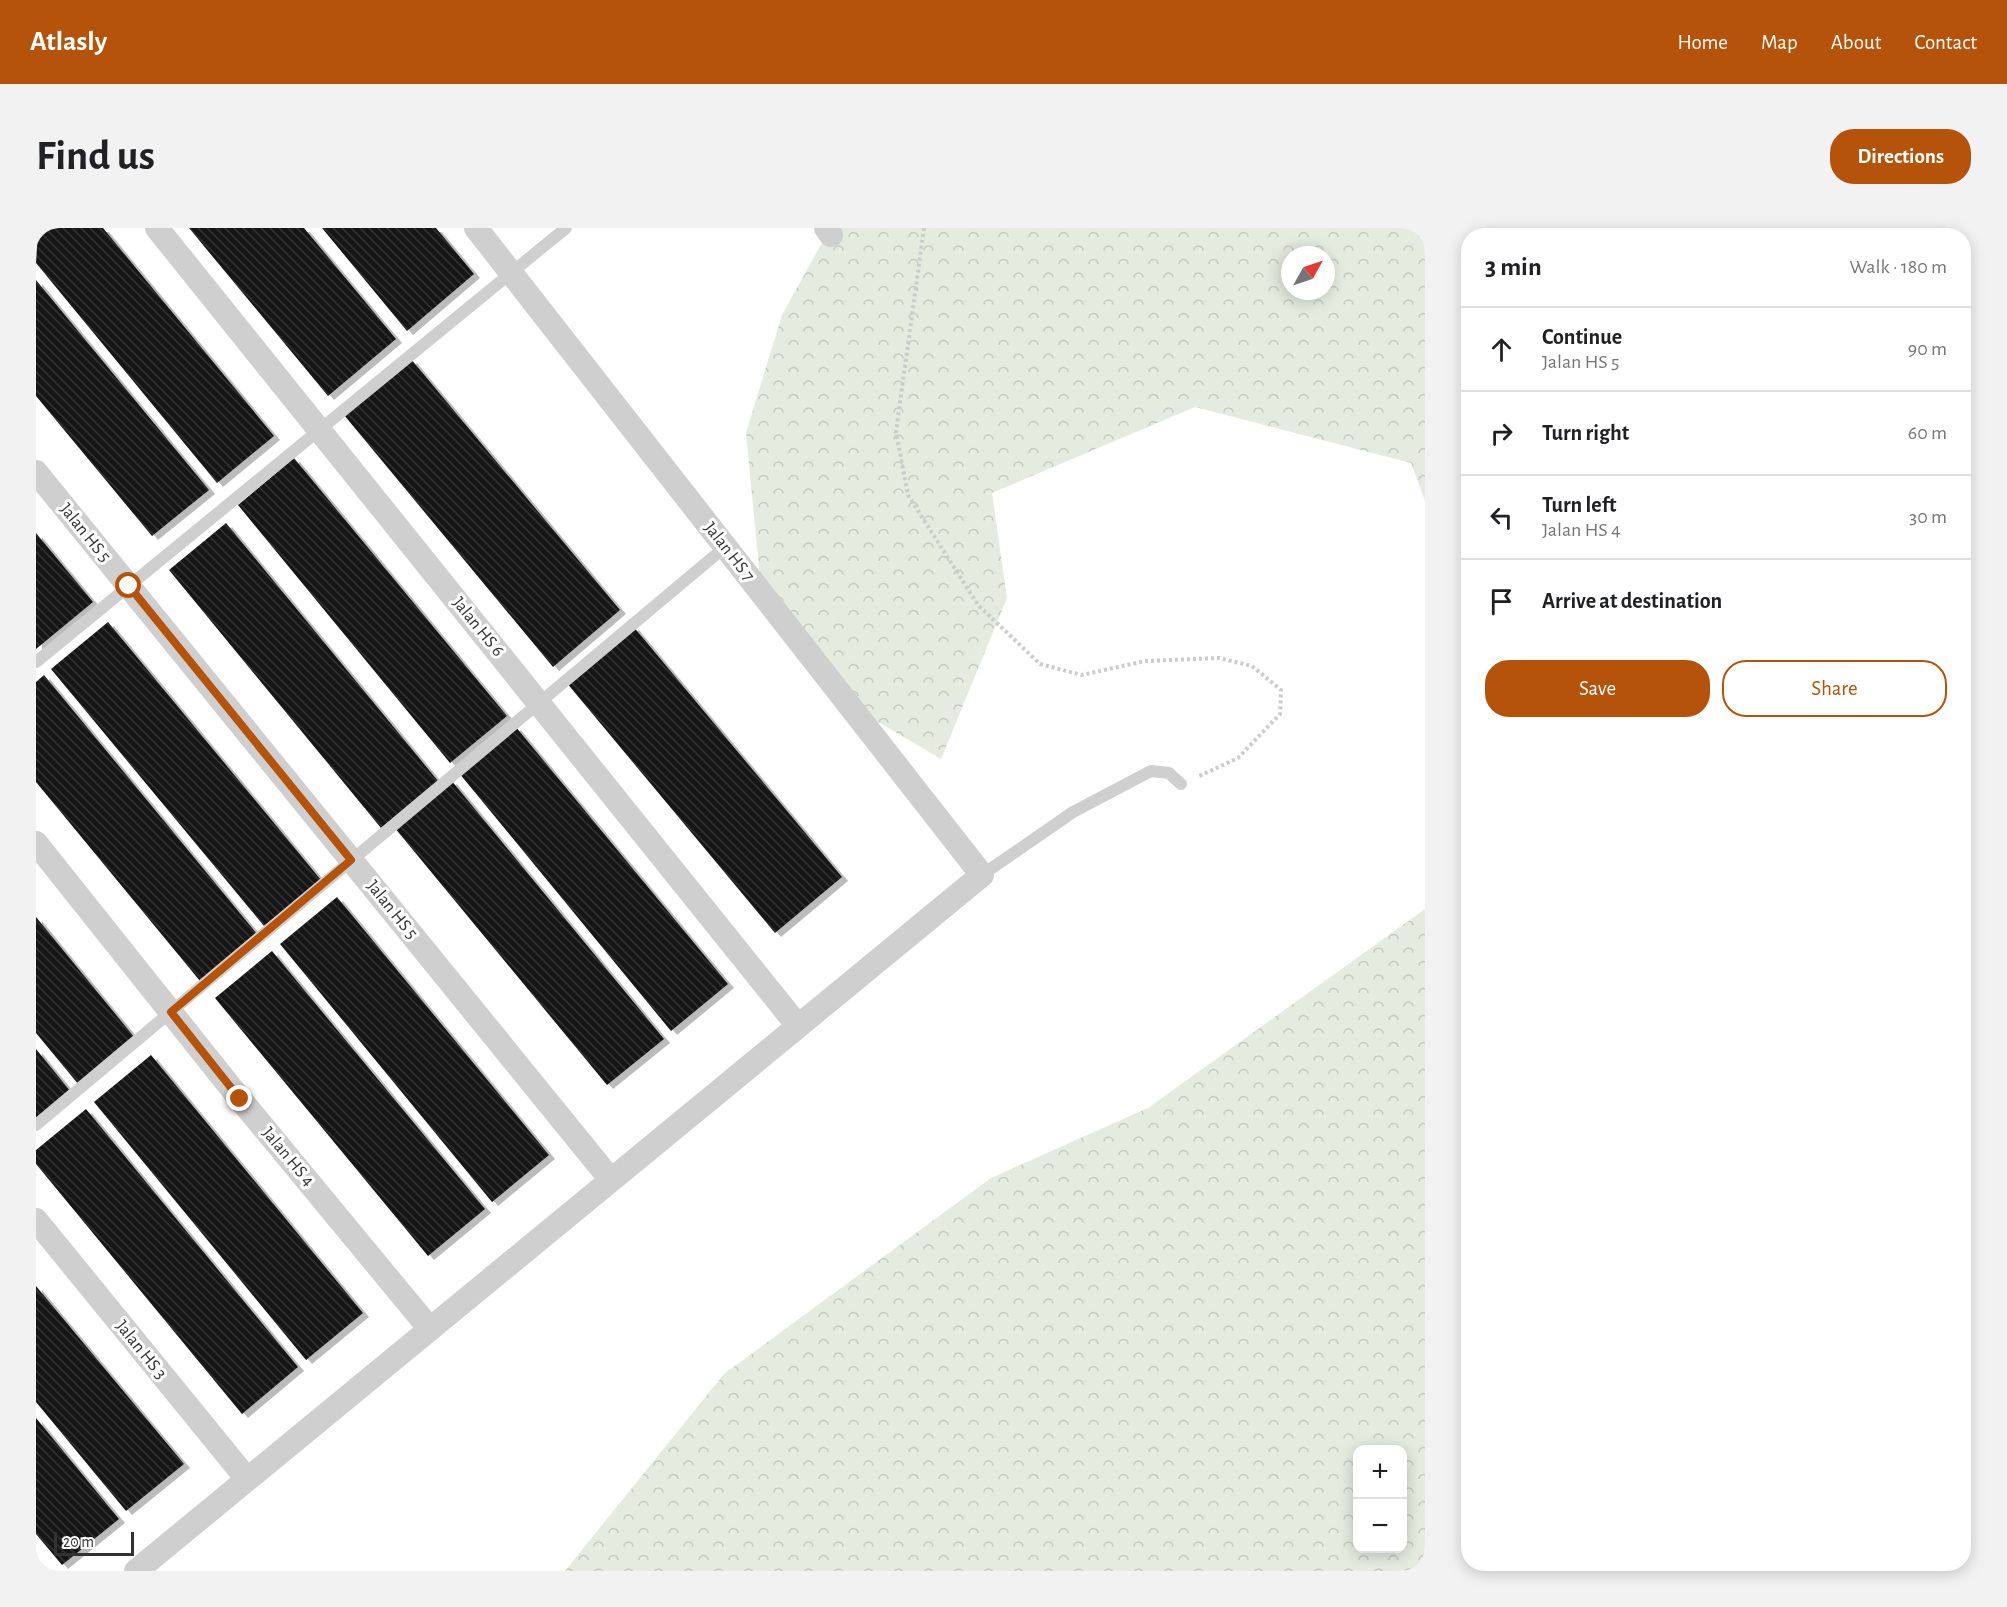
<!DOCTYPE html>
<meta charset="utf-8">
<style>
:root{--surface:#fff;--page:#f2f2f2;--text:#202124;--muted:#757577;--line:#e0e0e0;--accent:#b45309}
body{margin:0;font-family:"Alegreya Sans",sans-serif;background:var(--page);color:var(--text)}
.controls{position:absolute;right:18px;bottom:18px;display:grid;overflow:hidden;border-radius:12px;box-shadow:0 3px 15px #0003}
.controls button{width:54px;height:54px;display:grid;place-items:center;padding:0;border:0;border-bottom:2px solid var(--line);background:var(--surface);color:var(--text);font:30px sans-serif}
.compass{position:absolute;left:1245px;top:18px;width:54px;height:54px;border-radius:50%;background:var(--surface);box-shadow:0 3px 15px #0003;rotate:50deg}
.scale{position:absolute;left:18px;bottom:15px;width:80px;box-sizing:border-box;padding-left:6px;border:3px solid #323232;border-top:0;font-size:16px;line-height:21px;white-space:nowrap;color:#323232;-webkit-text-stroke:4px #fff;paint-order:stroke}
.stop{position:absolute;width:18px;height:18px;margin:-14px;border:4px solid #b45309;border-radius:50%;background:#fff}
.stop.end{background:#b45309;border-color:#fff;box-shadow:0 2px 6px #0008}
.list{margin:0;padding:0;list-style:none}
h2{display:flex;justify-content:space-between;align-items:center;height:78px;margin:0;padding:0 24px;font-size:26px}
h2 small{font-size:20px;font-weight:400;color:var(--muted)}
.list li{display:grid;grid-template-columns:39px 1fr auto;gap:18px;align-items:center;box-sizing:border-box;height:84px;padding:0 24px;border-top:2px solid var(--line)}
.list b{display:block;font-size:22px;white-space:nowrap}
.list p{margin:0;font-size:20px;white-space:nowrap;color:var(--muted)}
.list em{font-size:20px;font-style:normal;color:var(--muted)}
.actions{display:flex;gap:12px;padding:18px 24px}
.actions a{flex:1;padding:14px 0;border:2px solid var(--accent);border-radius:24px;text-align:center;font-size:21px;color:var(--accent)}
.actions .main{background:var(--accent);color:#fff}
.icon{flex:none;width:33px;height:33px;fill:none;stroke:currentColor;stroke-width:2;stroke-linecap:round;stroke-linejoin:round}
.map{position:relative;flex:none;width:1389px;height:1343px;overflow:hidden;border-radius:24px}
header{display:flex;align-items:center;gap:36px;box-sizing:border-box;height:84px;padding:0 30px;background:var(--accent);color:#fff}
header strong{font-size:28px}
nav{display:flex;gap:33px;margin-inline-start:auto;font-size:21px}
.intro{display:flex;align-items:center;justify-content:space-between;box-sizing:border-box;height:144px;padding:0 36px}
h1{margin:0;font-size:42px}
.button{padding:15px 27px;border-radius:24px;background:var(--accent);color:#fff;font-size:21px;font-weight:700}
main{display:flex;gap:36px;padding:0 36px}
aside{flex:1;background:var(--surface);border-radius:24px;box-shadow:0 3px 15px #0003}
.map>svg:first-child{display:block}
.forest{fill:url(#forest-crowns);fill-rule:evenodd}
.building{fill:url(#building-back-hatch);filter:url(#shadow)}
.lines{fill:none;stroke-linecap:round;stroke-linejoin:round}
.path{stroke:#ccc;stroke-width:4;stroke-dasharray:3 3;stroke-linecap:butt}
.lane{stroke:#cfcfcf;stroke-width:12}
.street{stroke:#cfcfcf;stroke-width:24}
.route{stroke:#b45309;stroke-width:8}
.labels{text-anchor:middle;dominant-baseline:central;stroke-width:6;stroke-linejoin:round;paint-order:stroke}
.street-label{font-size:18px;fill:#323232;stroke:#fff}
</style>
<header>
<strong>Atlasly</strong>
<nav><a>Home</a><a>Map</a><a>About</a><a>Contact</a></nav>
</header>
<div class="intro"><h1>Find us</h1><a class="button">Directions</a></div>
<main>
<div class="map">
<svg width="1389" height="1343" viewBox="0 0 1389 1343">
<defs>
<pattern id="forest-crowns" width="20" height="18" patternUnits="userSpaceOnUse" patternTransform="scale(1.5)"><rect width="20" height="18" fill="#e5ebdf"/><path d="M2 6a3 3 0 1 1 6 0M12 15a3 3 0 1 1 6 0" fill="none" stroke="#c5cac0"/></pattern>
<pattern id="building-back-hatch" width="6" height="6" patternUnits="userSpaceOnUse" patternTransform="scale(1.5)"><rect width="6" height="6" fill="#191919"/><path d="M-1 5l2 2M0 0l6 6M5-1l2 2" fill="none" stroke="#323232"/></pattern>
<filter id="shadow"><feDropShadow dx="6" dy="4" stdDeviation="0" flood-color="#0004"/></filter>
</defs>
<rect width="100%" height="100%" fill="#fff"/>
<path class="forest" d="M794,0H1389V273L1375,235L1159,179L956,265L971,370L905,531L822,482L725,360L710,205L746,87ZM1254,27H1290V63H1254Z
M1389,681V1343H529L688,1146L955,950L1112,880ZM1322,1222H1366V1320H1322Z"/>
<path class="building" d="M2,0H67L238,208L181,255L0,35Z
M153,0H268L360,111L292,168Z
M286,0H400L438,46L371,103Z
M0,52L173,262L116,308L0,168Z
M375,131L584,382L517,439L308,187Z
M258,230L471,488L414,535L202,277Z
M190,295L402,553L345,600L133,342Z
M0,305L57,374L0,421Z
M72,394L285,652L228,698L15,441Z
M597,398L806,649L739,705L530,454Z
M8,447L221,706L164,753L0,554V454Z
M479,498L692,756L635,803L423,545Z
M415,552L628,811L571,857L358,599Z
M301,669L513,927L456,974L244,716Z
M0,689L99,810L43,857L0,805Z
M236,723L449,981L392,1028L179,770Z
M0,821L35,864L0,893Z
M115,827L327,1085L270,1132L58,874Z
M50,881L262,1139L206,1186L0,936V922Z
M0,1058L148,1236L90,1283L0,1174Z
M0,1190L83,1291L26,1337L0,1306Z"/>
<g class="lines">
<path class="path" d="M888,0L860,204L872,267L942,377L1004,436L1046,447L1109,433L1183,430L1216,438L1245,462L1244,486L1202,530L1161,549"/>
<path class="lane" d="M0,434L530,0
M946,647L1037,584L1115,543L1133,545L1145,556
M0,897L689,319"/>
<path class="street" d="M121,0L762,798
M790,0L795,7
M0,244L575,952
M0,615L204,871L394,1101
M0,992L211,1251
M100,1343L946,647L440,0"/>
</g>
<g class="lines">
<path class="route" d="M93,358L315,632L135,784L204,871"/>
</g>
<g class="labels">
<g class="street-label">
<text transform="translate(49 305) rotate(51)">Jalan HS 5</text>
<text transform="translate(693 324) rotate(52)">Jalan HS 7</text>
<text transform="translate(442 399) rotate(51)">Jalan HS 6</text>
<text transform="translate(356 682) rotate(51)">Jalan HS 5</text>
<text transform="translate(252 929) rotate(50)">Jalan HS 4</text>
<text transform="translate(105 1122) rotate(51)">Jalan HS 3</text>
</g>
</g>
</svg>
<div class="controls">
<button>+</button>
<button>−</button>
</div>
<svg class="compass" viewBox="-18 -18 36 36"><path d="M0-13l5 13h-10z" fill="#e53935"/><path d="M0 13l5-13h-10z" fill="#757577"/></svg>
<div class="scale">20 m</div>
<div class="stop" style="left:93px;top:358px"></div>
<div class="stop end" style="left:204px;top:871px"></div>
</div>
<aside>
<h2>3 min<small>Walk · 180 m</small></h2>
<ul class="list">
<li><svg class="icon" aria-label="ahead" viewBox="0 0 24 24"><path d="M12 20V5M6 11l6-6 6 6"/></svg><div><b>Continue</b><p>Jalan HS 5</p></div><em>90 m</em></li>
<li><svg class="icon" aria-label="right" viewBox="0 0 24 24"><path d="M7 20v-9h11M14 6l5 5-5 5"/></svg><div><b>Turn right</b></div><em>60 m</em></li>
<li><svg class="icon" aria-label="left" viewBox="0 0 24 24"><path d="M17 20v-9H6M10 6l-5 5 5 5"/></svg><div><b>Turn left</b><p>Jalan HS 4</p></div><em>30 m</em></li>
<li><svg class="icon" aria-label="arrive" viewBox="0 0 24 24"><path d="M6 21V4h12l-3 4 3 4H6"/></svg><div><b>Arrive at destination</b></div></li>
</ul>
<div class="actions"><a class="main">Save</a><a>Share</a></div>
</aside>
</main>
